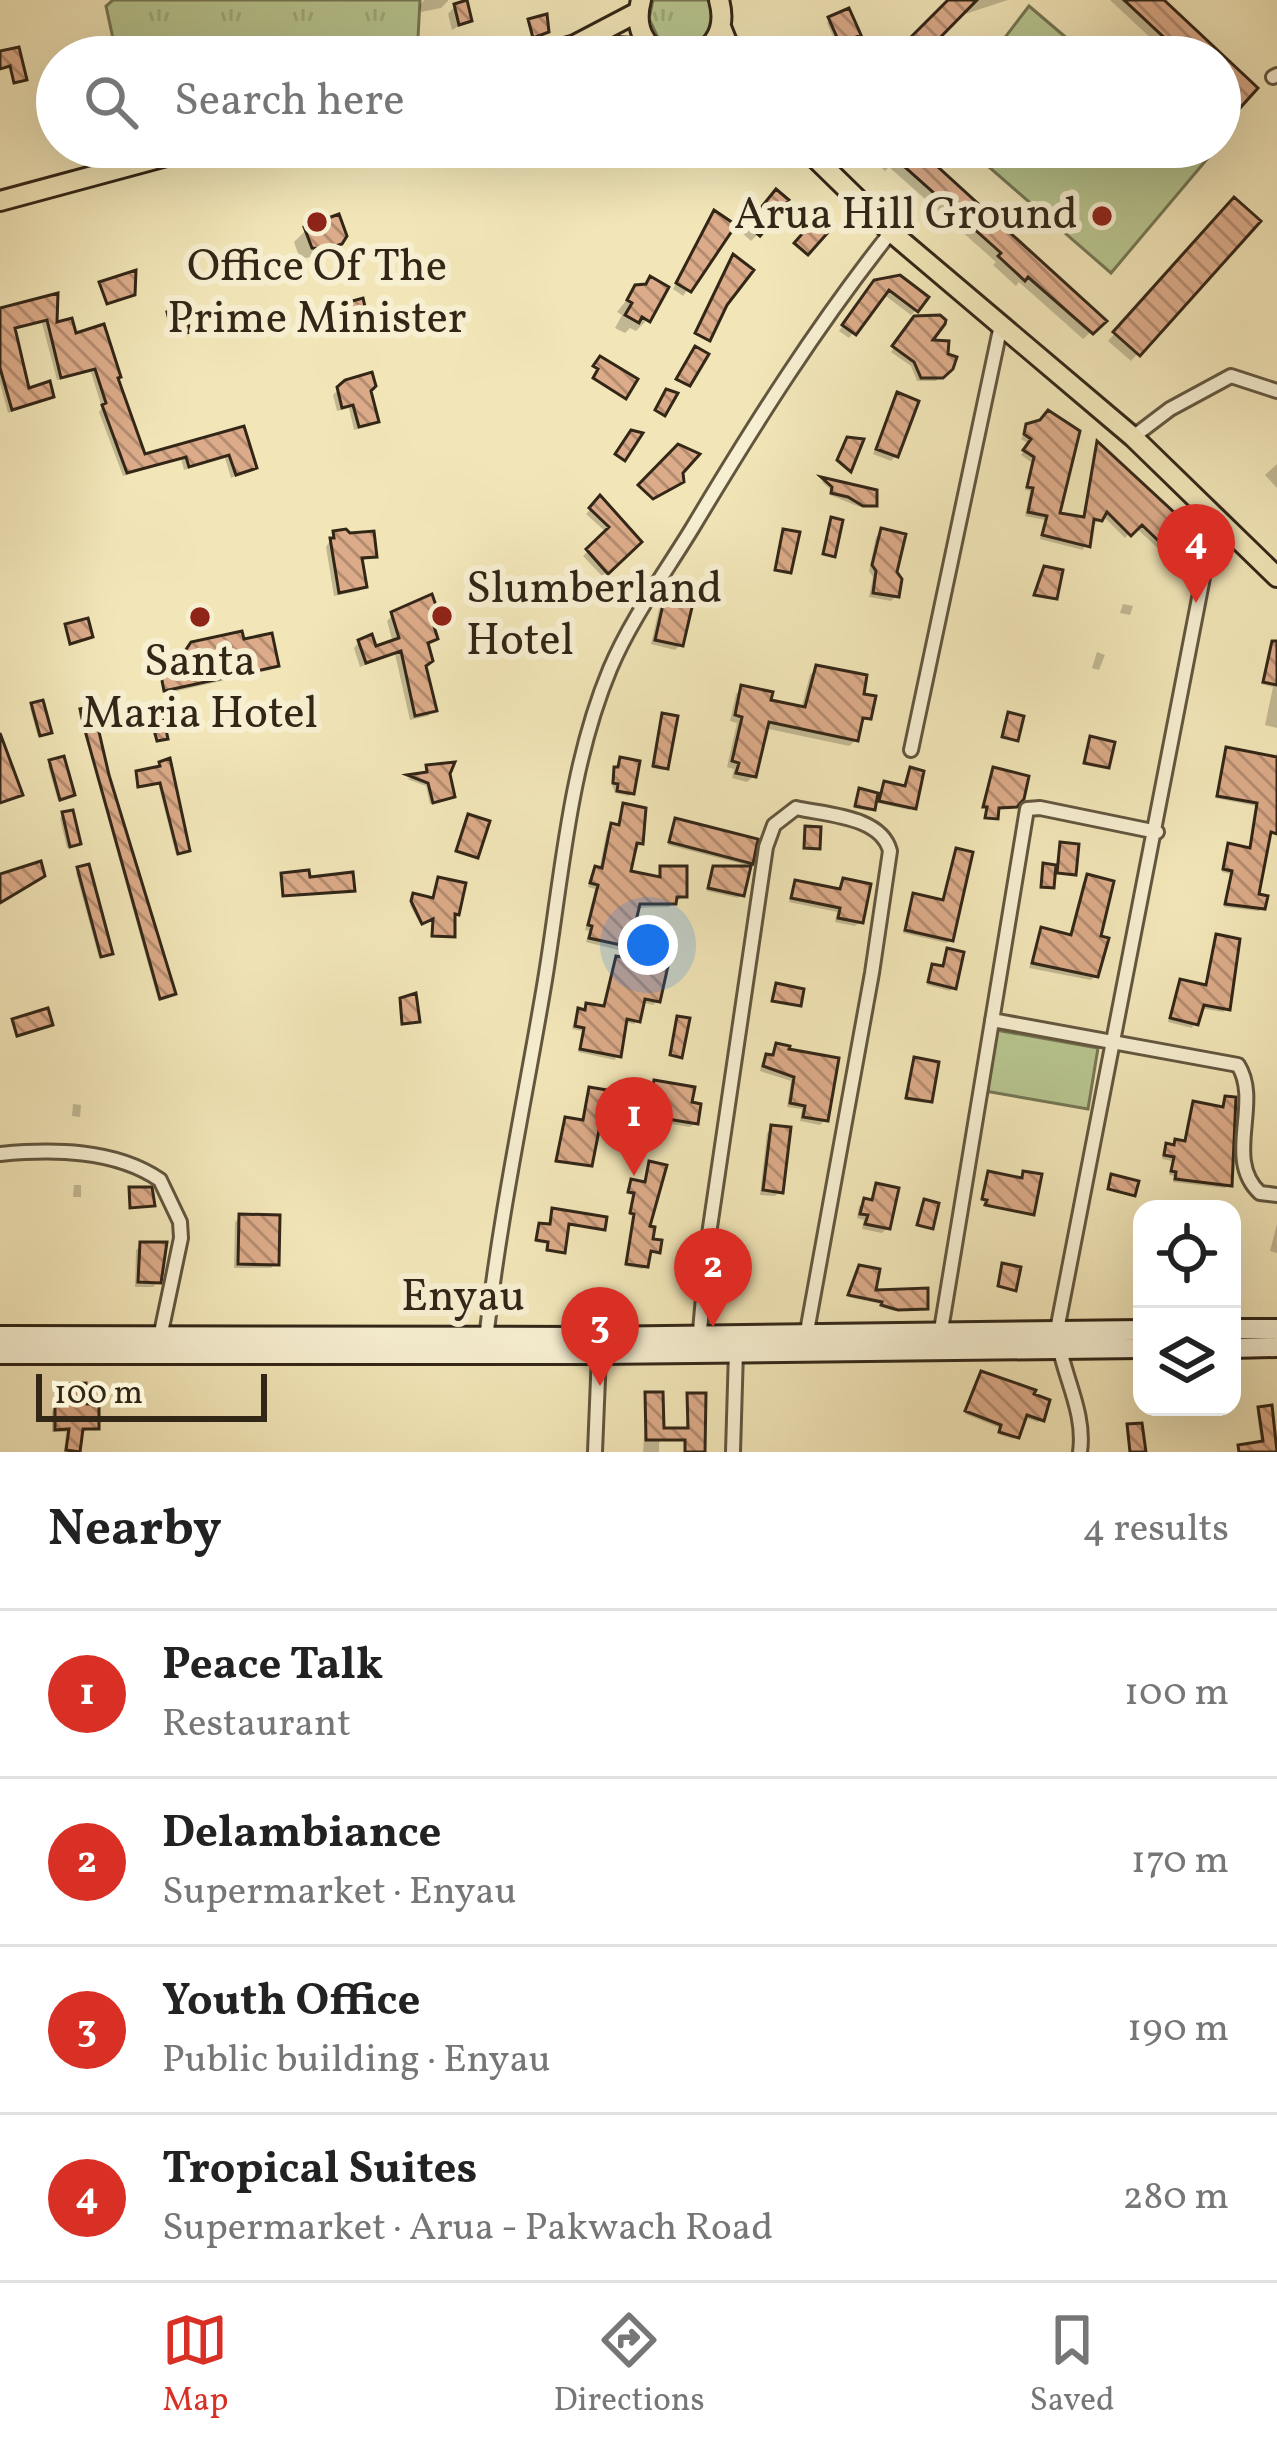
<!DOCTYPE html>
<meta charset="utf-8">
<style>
:root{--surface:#fff;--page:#f6f6f6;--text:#222;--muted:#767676;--line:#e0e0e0;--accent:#d93025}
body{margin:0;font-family:Vollkorn,serif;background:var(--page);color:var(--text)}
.controls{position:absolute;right:36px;bottom:36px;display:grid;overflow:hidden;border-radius:24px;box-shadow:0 12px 48px #0002}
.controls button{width:108px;height:108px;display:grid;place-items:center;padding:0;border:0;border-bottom:3px solid var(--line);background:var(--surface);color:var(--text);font:60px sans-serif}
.scale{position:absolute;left:36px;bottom:30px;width:231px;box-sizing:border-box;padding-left:12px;border:6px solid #322617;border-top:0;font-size:33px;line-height:42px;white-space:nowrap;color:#322617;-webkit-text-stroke:9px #f7efd1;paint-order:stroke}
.you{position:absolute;left:648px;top:945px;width:42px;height:42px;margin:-30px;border:9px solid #fff;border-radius:50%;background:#1a73e8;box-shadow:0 0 0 18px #1a73e833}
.badge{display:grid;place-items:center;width:78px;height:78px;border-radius:50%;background:var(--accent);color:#fff;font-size:39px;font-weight:700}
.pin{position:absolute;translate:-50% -99px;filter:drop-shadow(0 3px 6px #0008)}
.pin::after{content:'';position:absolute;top:63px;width:42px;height:36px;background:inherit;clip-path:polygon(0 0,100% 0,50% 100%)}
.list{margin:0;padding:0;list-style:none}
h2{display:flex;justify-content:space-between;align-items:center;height:156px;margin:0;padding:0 48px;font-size:51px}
h2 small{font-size:39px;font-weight:400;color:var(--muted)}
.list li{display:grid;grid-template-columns:78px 1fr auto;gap:36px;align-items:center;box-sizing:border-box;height:168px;padding:0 48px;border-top:3px solid var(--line)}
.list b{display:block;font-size:45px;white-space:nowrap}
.list p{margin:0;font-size:39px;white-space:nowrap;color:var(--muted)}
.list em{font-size:39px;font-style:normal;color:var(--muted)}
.icon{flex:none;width:66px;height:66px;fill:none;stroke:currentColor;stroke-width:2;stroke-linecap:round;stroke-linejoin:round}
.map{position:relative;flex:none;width:1277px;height:1452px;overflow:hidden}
.search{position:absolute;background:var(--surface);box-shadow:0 12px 48px #0002;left:36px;right:36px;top:36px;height:132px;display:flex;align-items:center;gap:30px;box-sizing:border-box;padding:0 42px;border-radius:66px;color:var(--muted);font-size:45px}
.sheet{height:828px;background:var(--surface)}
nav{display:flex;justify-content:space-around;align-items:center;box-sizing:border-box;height:168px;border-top:3px solid var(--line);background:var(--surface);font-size:33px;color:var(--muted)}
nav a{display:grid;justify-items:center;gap:6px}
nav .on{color:var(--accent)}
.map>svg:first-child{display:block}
.grass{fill:url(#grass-tufts);stroke:#757654;stroke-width:3}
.green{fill:#b8c690;stroke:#757654;stroke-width:3}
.shadow{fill:#0003}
.building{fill:url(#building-back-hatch);stroke:#322617;stroke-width:3}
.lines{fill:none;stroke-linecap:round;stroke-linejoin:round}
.street-casing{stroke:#62563f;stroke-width:18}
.secondary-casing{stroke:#322617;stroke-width:24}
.primary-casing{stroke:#322617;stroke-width:24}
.street{stroke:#f7efd1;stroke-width:12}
.secondary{stroke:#f7efd1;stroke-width:18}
.primary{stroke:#f2e6b8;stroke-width:18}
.poi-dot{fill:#8f2418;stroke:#f7efd1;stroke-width:4.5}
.labels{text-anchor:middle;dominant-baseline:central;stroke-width:12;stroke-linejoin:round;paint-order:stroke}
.poi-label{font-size:45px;fill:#322617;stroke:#f7efd1}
.street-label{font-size:45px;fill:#322617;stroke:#f7efd1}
</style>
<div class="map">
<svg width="1277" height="1452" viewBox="0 0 1277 1452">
<defs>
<pattern id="grass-tufts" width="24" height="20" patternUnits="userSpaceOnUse" patternTransform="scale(3)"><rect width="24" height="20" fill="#b8c690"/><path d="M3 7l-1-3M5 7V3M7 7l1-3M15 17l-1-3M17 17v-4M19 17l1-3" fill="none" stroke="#9faa7b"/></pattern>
<pattern id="building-back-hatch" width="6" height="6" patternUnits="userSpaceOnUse" patternTransform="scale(3)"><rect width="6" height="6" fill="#dcab89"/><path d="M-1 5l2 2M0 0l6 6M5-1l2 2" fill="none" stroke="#b38b6f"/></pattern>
</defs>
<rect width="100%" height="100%" fill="#f2e6b8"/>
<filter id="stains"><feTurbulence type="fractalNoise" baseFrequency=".00167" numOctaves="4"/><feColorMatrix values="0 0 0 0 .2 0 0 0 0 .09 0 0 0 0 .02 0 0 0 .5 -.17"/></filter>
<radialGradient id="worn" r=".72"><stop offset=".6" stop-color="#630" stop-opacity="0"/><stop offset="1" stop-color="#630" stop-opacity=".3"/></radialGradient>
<path class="grass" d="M113,0H420L417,57H117L106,6Z
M653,0H711L716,14L708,38L685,50L660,42L649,19Z"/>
<path class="green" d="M1029,6L1089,57H990Z
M966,147H1195L1208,158L1111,273Z
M996,1030L1098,1048L1088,1109L985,1091Z"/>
<path class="shadow" d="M424,0H448V1L441,8L421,12L420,5Z
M952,0H1008L956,17L917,57H895Z
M1110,0H1160L1254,88L1230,113L1220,103V57H1171Z
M455,6L469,20L452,30L448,14Z
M830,20L854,37L837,45L827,23Z
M57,105V117L43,121L40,112Z
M863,147H912L1103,321L1083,339L1019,282L1016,286L993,265L996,262L889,167L885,171L861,149Z
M769,200L758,234L751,241L742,233Z
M1234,201L1257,221L1131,361L1108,341Z
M714,214L732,226L683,296L673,289Z
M306,230L340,242L327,254L300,259L294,242Z
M899,279L916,310L911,315L883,294L849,338L839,331L870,289Z
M636,288L647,320L636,331L630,328L625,333L615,328L622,315L617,312Z
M55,297L54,326L74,337L115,380L143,457L242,430L254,467L231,478L225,458L184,470L181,459L123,476L99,412L102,408L91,372L57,380L42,323L12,330L27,392L51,396L8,413L0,383V311Z
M911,324L950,368L936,381H917L911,366L891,352Z
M346,382L368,390L376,421L370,426L354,430L349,408L337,411L333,395Z
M898,396L896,455L891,461L873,454Z
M1027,427L1057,515L1082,519L1097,445L1186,527L1162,552L1135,527L1125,538L1102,515L1095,524L1091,523L1083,550L1040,539L1045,520L1025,516L1030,491L1025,490L1031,462L1021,455L1029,444L1021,439Z
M1277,464V488L1265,475Z
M821,481L874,492V505L860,507L830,495L831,490Z
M600,500L638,542L602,576L583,556L607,533L586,514Z
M882,532L894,572L896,596L891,601L869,597L873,577L869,571L876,537Z
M334,534L374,556L359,562L364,586L359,591L334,596L326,547Z
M665,603L680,645L675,650L651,644L659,609Z
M1123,604L1133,606L1130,615L1120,613Z
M435,613L428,620L435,638L426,645L423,667L434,710L428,716L410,720L395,654L360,667L354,648L359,642L375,649L393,643L387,621L393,615Z
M242,643L276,665L270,670L168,693L162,667Z
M1097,652L1105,655L1099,670L1092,668Z
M1269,660L1277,662V728L1265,725L1273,687L1261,684Z
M817,669L860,696L869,717L859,723L856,740L849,746L764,728L754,776L747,782L732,778L734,769L727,767L737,723L730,721L736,694L742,688L768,703L801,709L810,675Z
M131,703L132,713L118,715L117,705Z
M33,705L49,732L46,735L38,737L30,708Z
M81,712L106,776L173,993L170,996L158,1000L79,714Z
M663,716L665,767L663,770L652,768Z
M1227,750L1275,759L1277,752V822L1274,832L1268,835L1255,896L1263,908L1259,911L1224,907L1230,874L1222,872L1226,850L1229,847L1248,850L1256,806L1215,798Z
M621,760L632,793L629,796L615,793L611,782Z
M51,763L72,795L69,797L58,801L48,766Z
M161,765L187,850L176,855L158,783L136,788L137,774Z
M428,767L447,774L452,796L449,799L430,804L426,786L407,779L425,775Z
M911,771L910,810L873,802L869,811L854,808L859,792L880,796L885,784L904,789Z
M624,806L640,843L628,874L657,880L661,869L684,896L669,907L636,908L622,951L586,942L589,931L585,930L595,889L588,887L591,874L599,871L607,831L616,827Z
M63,815L78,843L75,846L67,848L60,818Z
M676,822L749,862L746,865L668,845Z
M1061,845L1073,873L1052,874L1051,887L1040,889L1042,869L1056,868Z
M957,851L951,939L947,943L903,933L914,897L941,903Z
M715,869L741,895L738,898L707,891Z
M79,870L110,953L99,958L76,873Z
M282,876L352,890L281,897Z
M1088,878L1097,938L1096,975L1091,980L1029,968L1042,931L1069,937L1083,882Z
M439,880L457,913L450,937H432V918L420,924L410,905L414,896L433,901Z
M844,881L860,922L855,926L835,922L837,912L789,902L796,883L838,892Z
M1217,937L1227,1009L1223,1012L1200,1008L1192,1028L1168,1022L1181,982L1204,988Z
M948,952L953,988L950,991L927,985L930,970L942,969Z
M617,960L657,1001L653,1005L641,1002L638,1020L634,1024L624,1022L615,1060L578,1052L582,1031L572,1029L575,1016L587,1006L602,1009Z
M777,1046L825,1120L820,1125L800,1121L802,1109L787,1107L791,1081L760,1071L762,1062L771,1058Z
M915,1060L929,1101L926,1103L905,1100Z
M655,1083L689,1105L695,1123L690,1127L652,1121L656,1100L648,1099Z
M590,1090L589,1165L555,1163L564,1122L582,1123Z
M1226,1099L1229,1184L1225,1188L1173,1182L1174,1176L1169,1175L1172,1161L1162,1159L1163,1150L1176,1142L1183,1143L1190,1108L1194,1104L1221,1110Z
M73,1104L81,1105L80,1117L72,1116Z
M772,1128L780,1191L775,1196L760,1195L767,1133Z
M650,1164L646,1228L657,1252L647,1253L643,1269L625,1266L633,1216L629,1215L633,1195L627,1194L629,1185H644Z
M989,1174L1021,1181L1024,1174L1031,1214L985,1207L986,1202L981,1201Z
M74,1185H81V1197H73Z
M877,1186L887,1228L882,1233L862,1229L864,1220L857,1218L859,1206L869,1202Z
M553,1211L602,1229L566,1225L562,1251L546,1252L548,1244L535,1242L538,1228L549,1227Z
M240,1217L276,1263L271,1268H234L235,1222Z
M1277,1224V1253L1270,1251Z
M142,1245L158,1282L153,1287H135L136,1250Z
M857,1271L872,1293L925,1308L894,1311L880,1307L881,1304L848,1297Z
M979,1377L1041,1419L1038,1422L1023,1417L1014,1439L998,1434L1000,1428L965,1414Z
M63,1387L84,1407L96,1428L79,1432L75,1452H64L66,1432H52V1411L60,1407L59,1391Z
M647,1395H660L659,1452H643Z
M688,1396L702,1452H684Z
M1259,1410L1277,1452H1251L1261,1444L1257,1413Z"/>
<path class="building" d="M467,0L472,21L459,25L454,4Z
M948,0H977L921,57H891Z
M1124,0H1164L1258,88L1240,108L1220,89V57H1185Z
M849,8L861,35L840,44L828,17Z
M547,14L549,32L533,38L528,19Z
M19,47L27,80L14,83L10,66L0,69V51Z
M874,147H916L1107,321L1093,334L1028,277L1025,281L998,256L1001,253L898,161L894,166Z
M776,189L789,200L760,236L747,225Z
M1234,197L1261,221L1140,356L1113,332Z
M714,210L736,225L691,292L676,283Z
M339,214L347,236L342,244L326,249L312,248L304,227Z
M818,216L832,228L808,255L794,243Z
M733,254L754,270L727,305L710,341L695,333Z
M136,270L135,295L107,304L99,282Z
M900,275L929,297L918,312L889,290L856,335L842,325L874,280Z
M650,276L669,287L650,322L642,317L639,323L625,315L632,303L627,300L635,285L646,284Z
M58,293L57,322L72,318L76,333L104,324L121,377L118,378L145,454L244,426L257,468L236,475L229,455L189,467L186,457L127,473L102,405L106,403L95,369L61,378L47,320L15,328L29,388L50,381L54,397L12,410L0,368V308Z
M363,298L366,311L337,319L334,306Z
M185,308L190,332L173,336L167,312Z
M940,315L946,320L945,324L933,340L949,341L948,354L957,357L953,369L943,378H921L914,362L892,346L914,316Z
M695,346L709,354L690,386L676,379Z
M600,356L638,379L626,399L593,378L598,369L593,366Z
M372,372L376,386L371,391L379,422L359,427L353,405L342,408L337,387L345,380Z
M666,389L678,393L665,416L655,410Z
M897,392L919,401L898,457L876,449Z
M1048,410L1080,431L1060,513L1084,517L1097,441L1190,527L1168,550L1142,525L1131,536L1107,512L1102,521L1094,519L1090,547L1042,535L1047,516L1028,512L1033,488L1027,487L1034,457L1023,450L1031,439L1024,434L1026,424L1040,420Z
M631,430L643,433L625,461L615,454Z
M847,437L864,439L851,472L837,460Z
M678,444L700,454L683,473L684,482L653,499L638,485Z
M821,477L877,490V506H863L848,497L831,493L832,487Z
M600,495L642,542L608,574L586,549L609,527L589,508Z
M831,517L843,520L835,557L823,554Z
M881,528L906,534L897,572L902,579L899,597L873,593L876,571L872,565Z
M346,529L350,533L374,531L377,557L362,558L367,587L339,593L330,538H334L333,531Z
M783,529L800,532L791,573L775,570Z
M1044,566L1063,570L1057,599L1034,595Z
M432,594L439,614L431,617L438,639L428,643L433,661L426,666L437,711L415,716L401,651L366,663L358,640L372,634L376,646L399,638L391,612Z
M664,600L692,607L683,646L655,640Z
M88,618L93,637L70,644L65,624Z
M242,631L244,639L272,633L279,666L164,691L159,665L183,654L191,642Z
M1272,641H1277V685L1263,682Z
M816,665L867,675L864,694L876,696L871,719L863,718L858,741L769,722L756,777L736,773L739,763L732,761L742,717L735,715L741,685L773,692L771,700L805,707Z
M43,700L52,733L40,736L31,703Z
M93,706L109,775L176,994L160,999L84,727L80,709Z
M1008,712L1024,716L1018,741L1002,737Z
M662,713L678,716L668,769L653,766Z
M163,716L168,739L157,741L151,719Z
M0,733L23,795L0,803Z
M1090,736L1115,742L1109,768L1084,763Z
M1226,747L1277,757V834L1271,832L1259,894L1268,896L1265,909L1225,904L1232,871L1223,869L1228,843L1250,848L1257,803L1217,796Z
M64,756L75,795L60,800L49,760Z
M620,757L640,761L634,794L617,791L618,784L613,783L614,767H618Z
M170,758L190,851L178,854L160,783L138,787L136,771L160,766L159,762Z
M455,762L450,774L455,797L433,803L428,783L407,775L427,772L426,765Z
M910,767L924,771L916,809L879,801L884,781L905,786Z
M993,767L1029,776L1024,799L1017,807L999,808L998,819L985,818L987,807H983Z
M859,788L878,793L875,810L855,806Z
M623,803L646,808L643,844L637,843L631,871L660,877V866H687V897H677L676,904H640L630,947L589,938L592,926L588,925L598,885L590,883L595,866L602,868L611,823L619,825Z
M73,810L81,844L70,847L62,812Z
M468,814L490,821L478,858L456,851Z
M675,818L758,839L753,864L669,842Z
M805,826L821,827L820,849L804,848Z
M1060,842L1079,844L1076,875L1057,873Z
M956,848L973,852L953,941L905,930L913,893L943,900Z
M41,861L45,876L0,903V874Z
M1043,863L1056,865L1054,888L1041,887Z
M89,864L113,954L101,957L77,867Z
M713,866H751L744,896L708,888Z
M309,870L310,877L353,872L355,891L283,896L281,873Z
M1087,874L1114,881L1101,936L1109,938L1098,977L1032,963L1041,927L1071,935Z
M438,877L466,883L459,915L455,914V937L432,936L433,919L422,924L411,901L413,893L433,898Z
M843,878L871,884L863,923L838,918L840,908L791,898L795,880L840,889Z
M1216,934L1240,939L1230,1010L1204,1005L1198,1025L1170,1018L1180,979L1206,985Z
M947,948L964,952L956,989L928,982L932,964L943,966Z
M616,956L668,966L660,1002L645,999L640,1022L627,1019L621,1057L580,1049L584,1028L575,1026L578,1008L585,1010L586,1003L604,1006Z
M776,983L804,989L801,1006L772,1001Z
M416,993L420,1022L402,1024L400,998Z
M48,1008L53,1025L17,1036L12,1019Z
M677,1016L690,1018L682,1058L670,1055Z
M776,1043L790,1046L789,1049L839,1058L828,1121L803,1117L805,1106L790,1103L794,1077L763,1066L766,1054L773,1055Z
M914,1057L939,1062L932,1102L906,1098Z
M654,1080L695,1087L692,1102L701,1104L698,1124L655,1117L659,1096L651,1095Z
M589,1087L607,1090L592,1166L556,1161L565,1117L583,1120Z
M1225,1096L1236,1097L1232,1186L1175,1179L1176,1172L1171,1171L1174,1157L1164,1155L1166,1143L1174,1145L1175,1139L1185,1141L1193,1101L1223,1107Z
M771,1125L791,1127L783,1193L763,1190Z
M649,1161L667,1165L650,1226L655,1227L653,1239L662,1240L660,1253L651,1251L648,1267L626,1264L634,1214L630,1213L634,1193L628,1192L631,1179L645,1182Z
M988,1171L1022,1178L1023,1171L1042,1174L1034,1215L985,1205L987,1200L982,1199Z
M1111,1174L1139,1181L1135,1196L1108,1189Z
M876,1183L899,1188L890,1229L865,1224L868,1215L860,1214L864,1198L872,1200Z
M129,1187H152L155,1206L130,1208Z
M924,1199L939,1203L933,1229L917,1225Z
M552,1208L607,1217L605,1230L569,1224L565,1253L547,1250L548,1242L536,1240L539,1223L550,1224Z
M239,1214L280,1215L279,1265L238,1264Z
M140,1242H167L161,1283L138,1282Z
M1002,1263L1021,1267L1016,1291L998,1286Z
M859,1265L880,1269L876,1290L928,1288V1309L898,1310L881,1305L882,1302L848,1295Z
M981,1371L1036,1390L1034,1394L1050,1400L1044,1421L1027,1415L1019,1438L999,1432L1001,1425L965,1411Z
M86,1383L87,1404H99V1429H83L80,1452L66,1450L69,1429L55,1430V1404H63L62,1384Z
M645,1392H663L664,1428H688L687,1393H706L705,1452H685V1440H646Z
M1272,1405L1277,1452H1239L1238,1445L1263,1441L1258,1407Z
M1142,1423L1146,1452H1130L1127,1424Z"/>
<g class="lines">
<defs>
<path id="street" d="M1273,77L1277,75
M1133,437L1170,409L1231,376L1277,391
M911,750L1001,325
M992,1020L1238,1065C1262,1103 1223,1159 1260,1193L1277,1195
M0,1154C52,1149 115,1149 160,1180L180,1222L181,1238L159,1342
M940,1336L1027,809L1040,808L1157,832
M486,1340C499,1219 525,1100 545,980C562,876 569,767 610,669C631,619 665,573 693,527C754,425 817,325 891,232
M699,1342L708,1241L766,847L774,825L796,808C826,815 881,816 890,851L872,973L806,1337
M595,1452L599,1354
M733,1452L736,1351
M1080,1452C1086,1409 1060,1372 1057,1330L1212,531L1223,521"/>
<path id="secondary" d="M1232,1329H1277
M0,1336L588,1337L1142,1330
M1232,1348L1277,1347
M0,1354H599L1142,1348"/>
<path id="primary" d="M641,0C634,26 642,46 667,57
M721,27L733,57
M580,45L652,49
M532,57L575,45L638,12
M693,57C718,46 726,25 719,0
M804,147L891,232L1133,437L1277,577
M0,201L200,147"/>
</defs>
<use href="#street" class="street-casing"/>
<use href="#secondary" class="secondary-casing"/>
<use href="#primary" class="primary-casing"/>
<use href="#street" class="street"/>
<use href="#secondary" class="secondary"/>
<use href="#primary" class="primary"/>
</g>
<g class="poi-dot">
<circle cx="1102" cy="216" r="12"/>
<circle cx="317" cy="222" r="12"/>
<circle cx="442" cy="616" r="12"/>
<circle cx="200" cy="617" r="12"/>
</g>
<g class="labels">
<g class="poi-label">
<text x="1078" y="216" text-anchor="end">Arua Hill Ground</text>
<text x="317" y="268">Office Of The<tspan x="317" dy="52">Prime Minister</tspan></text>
<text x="466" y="590" text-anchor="start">Slumberland<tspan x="466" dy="52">Hotel</tspan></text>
<text x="200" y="663">Santa<tspan x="200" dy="52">Maria Hotel</tspan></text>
</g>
<g class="street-label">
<text x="463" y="1298">Enyau</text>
</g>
</g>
<rect width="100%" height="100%" filter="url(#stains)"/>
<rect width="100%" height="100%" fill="url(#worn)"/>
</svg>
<div class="controls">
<button><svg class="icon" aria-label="locate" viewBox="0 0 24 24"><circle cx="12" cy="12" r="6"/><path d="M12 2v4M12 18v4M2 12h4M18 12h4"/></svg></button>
<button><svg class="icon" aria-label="layers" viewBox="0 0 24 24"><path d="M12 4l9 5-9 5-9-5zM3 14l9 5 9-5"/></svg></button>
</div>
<div class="scale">100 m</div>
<div class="you"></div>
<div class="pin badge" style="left:634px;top:1176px">1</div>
<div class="pin badge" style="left:713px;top:1327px">2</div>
<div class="pin badge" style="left:600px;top:1386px">3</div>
<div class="pin badge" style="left:1196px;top:603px">4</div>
<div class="search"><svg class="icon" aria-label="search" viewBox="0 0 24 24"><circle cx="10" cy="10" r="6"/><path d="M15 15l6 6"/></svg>Search here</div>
</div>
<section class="sheet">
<h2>Nearby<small>4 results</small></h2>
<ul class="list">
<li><span class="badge">1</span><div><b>Peace Talk</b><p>Restaurant</p></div><em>100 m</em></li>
<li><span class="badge">2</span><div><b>Delambiance</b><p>Supermarket · Enyau</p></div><em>170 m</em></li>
<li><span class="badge">3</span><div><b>Youth Office</b><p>Public building · Enyau</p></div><em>190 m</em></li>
<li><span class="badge">4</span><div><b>Tropical Suites</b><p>Supermarket · Arua - Pakwach Road</p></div><em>280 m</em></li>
</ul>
</section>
<nav>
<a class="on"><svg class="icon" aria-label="map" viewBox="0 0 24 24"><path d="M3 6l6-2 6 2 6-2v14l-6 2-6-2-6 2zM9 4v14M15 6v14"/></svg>Map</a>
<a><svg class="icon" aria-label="directions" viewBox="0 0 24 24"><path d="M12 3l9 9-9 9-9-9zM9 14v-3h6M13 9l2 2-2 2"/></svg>Directions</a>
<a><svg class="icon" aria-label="saved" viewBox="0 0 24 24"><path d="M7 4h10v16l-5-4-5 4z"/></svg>Saved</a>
</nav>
